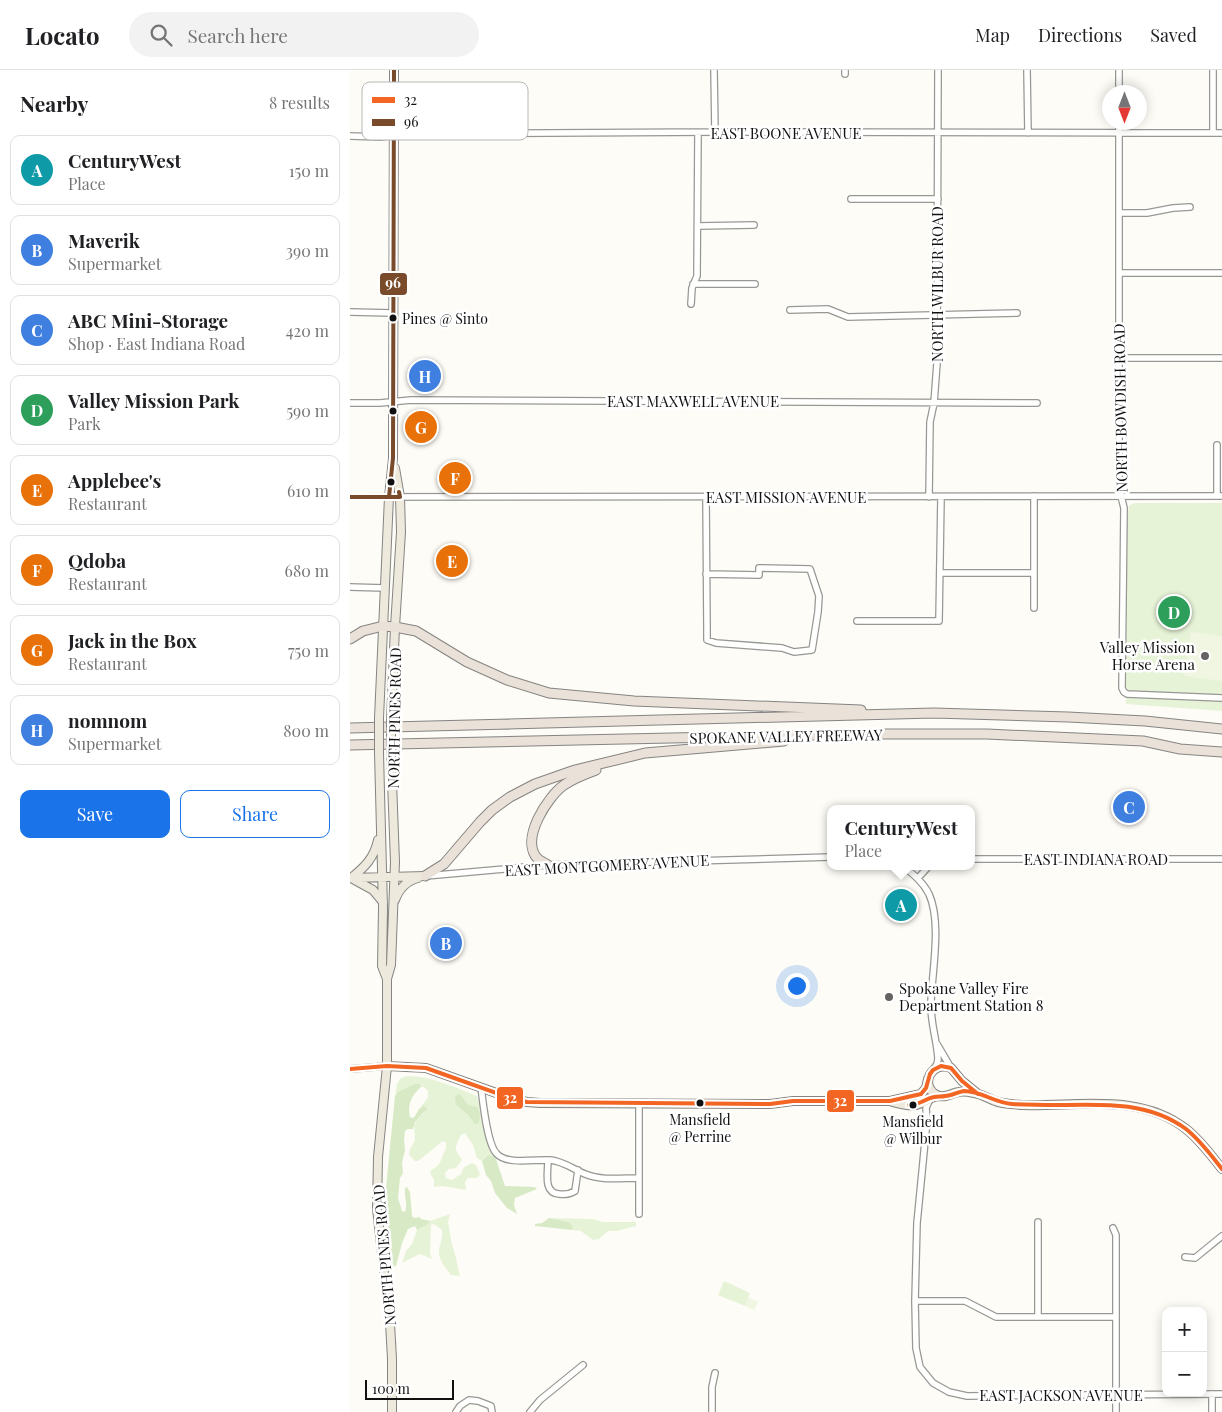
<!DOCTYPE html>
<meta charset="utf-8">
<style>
:root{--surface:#fff;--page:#f2f2f2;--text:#202124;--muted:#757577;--line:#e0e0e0;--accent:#1a73e8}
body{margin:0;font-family:"Playfair Display",serif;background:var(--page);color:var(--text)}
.controls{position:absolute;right:15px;bottom:15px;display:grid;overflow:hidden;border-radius:10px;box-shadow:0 2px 12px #0003}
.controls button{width:45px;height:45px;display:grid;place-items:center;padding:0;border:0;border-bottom:1px solid var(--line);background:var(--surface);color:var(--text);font:25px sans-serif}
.compass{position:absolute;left:752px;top:15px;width:45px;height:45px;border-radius:50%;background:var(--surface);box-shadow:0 2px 12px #0003;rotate:180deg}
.scale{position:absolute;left:15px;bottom:12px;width:89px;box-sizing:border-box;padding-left:5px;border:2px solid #111;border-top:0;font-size:14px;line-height:18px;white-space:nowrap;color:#111;-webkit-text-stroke:4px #fff;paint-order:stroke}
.you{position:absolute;left:446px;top:915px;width:18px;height:18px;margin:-12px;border:4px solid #fff;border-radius:50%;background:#1a73e8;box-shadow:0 0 0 8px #1a73e833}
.badge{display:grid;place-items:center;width:32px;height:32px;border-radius:50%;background:var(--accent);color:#fff;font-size:16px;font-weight:700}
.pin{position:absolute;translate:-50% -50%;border:2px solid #fff;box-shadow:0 1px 5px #0006}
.popup{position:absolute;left:477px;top:735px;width:148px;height:65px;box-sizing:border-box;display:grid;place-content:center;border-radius:10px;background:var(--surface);filter:drop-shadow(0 1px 4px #0005);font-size:16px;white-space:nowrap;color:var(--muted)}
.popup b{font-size:19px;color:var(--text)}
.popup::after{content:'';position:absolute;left:50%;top:100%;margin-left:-10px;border:10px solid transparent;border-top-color:var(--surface)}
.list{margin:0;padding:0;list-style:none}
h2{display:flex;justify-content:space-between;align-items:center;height:65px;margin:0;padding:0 20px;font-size:21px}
h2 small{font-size:16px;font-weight:400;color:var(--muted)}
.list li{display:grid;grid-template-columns:32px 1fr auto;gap:15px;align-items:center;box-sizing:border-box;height:70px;margin:0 10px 10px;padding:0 10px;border:1px solid var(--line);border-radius:10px}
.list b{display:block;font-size:19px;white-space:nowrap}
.list p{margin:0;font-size:16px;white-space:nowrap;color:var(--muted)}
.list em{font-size:16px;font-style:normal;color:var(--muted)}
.actions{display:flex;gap:10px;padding:15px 20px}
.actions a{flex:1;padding:11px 0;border:1px solid var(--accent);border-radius:10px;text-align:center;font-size:18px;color:var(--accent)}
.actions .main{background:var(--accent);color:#fff}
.icon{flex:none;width:28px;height:28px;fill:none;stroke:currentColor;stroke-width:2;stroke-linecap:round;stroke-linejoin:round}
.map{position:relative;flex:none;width:872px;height:1342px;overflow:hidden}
header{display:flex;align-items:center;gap:30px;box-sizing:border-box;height:70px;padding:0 25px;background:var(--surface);border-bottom:1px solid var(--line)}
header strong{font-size:24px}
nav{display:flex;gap:28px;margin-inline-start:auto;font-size:18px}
.search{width:350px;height:45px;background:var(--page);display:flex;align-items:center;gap:12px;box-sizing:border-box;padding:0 18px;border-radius:28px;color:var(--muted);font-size:19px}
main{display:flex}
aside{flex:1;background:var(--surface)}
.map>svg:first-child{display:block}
.green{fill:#e7f3d7;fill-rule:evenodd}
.forest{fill:#d8eac5}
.pitch{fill:#f0f6e1}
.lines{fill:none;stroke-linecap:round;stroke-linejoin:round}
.minor-casing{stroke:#979795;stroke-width:8}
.major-casing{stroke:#858482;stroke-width:10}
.highway-casing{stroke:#858482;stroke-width:11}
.minor{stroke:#fffffe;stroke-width:5.5}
.major{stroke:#ede9dc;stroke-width:8}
.highway{stroke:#eae1d8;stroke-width:9}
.major-bridge-casing{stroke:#858482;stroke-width:10;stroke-linecap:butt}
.major-bridge{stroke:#ede9dc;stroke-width:8}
.bus-1-casing{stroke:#fff;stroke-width:8}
.bus-2-casing{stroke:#fff;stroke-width:8}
.bus-1{stroke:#f26522;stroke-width:4}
.bus-2{stroke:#7a4b2a;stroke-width:4}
.bus-dot{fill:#111;stroke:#fff;stroke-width:2}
.poi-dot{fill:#646362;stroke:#fff;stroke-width:2}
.labels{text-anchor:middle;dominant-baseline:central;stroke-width:5;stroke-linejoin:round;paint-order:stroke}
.bus-label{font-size:14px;fill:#111;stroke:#fff}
.street-label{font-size:15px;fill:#111;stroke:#fff}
.poi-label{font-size:15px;fill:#111;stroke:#fff;text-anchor:end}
.key{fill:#fff;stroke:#b8b8b8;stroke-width:1}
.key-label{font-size:14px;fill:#111}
.line-badge{stroke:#fff;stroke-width:2}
.badge-label{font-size:14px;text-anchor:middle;font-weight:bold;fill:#fff}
</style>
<header>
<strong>Locato</strong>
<div class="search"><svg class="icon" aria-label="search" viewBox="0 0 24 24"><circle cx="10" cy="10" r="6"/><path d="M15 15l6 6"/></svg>Search here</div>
<nav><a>Map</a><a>Directions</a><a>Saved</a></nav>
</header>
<main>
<aside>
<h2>Nearby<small>8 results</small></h2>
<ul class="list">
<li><span class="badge" style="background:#0f9aa8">A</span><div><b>CenturyWest</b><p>Place</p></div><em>150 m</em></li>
<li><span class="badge" style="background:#3f7fe0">B</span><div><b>Maverik</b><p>Supermarket</p></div><em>390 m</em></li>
<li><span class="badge" style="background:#3f7fe0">C</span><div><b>ABC Mini-Storage</b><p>Shop · East Indiana Road</p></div><em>420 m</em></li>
<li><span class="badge" style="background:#2e9e5b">D</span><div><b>Valley Mission Park</b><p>Park</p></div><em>590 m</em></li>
<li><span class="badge" style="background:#e8710a">E</span><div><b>Applebee's</b><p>Restaurant</p></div><em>610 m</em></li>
<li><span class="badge" style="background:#e8710a">F</span><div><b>Qdoba</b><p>Restaurant</p></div><em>680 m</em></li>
<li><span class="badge" style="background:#e8710a">G</span><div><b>Jack in the Box</b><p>Restaurant</p></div><em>750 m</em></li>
<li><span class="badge" style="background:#3f7fe0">H</span><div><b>nomnom</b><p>Supermarket</p></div><em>800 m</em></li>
</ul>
<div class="actions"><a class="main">Save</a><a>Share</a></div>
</aside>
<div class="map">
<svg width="872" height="1342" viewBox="0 0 872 1342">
<rect width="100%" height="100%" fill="#fdfcf7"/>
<path class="green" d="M784,433H872V641L776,634L777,451L779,436Z
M57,1006C82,1006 104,1017 127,1026L140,1073L145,1086L138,1085L132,1091L127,1088L123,1075L115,1063L111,1065C109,1069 105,1076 106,1080C110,1091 116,1086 106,1098L99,1099L95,1103L96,1108L102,1110L111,1104L114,1097L122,1093L126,1095L130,1104L127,1108H118L115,1112L116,1120L93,1116L84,1117V1110L80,1103C82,1098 86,1098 89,1094C92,1090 93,1083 96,1079V1073L93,1071L68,1091H65L59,1085L60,1079L65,1070C64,1053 62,1055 75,1042L73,1036L69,1039L78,1028V1021L74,1017H71L70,1014L45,1026L47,1014L51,1008L55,1007ZM106,1035H118L125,1054L118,1045Z
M100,1144L98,1152L102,1175L104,1180L110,1206L101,1205C96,1198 88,1190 89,1180C90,1173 93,1169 92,1160L84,1154L81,1155L80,1183L82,1189L70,1184L52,1193L56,1181L62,1174L67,1160L78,1154L80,1151Z
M199,1148L243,1149L253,1152H286V1156L267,1161H258L249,1169L243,1170L231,1161L222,1160L223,1156L219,1152Z
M374,1211L400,1223L395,1236L368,1225Z"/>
<path class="forest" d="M65,1014H70L71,1017C62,1025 57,1034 60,1047L63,1048L65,1046L69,1039L73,1036L76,1037L77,1039L65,1052L63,1059H58L55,1061L54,1070L55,1080L52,1093L53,1103L50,1108L48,1128L52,1141L55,1142C58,1135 54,1126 55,1118L57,1117L60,1122L62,1146L64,1148L70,1147L71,1149L80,1151L78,1154L67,1160L65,1156L58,1159L52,1173L46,1196L40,1197L36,1118L45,1026L48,1022Z
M108,1024L111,1025L118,1035L127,1037C130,1043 131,1047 128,1054H125L118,1045L106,1035L105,1027Z
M138,1085L145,1086L155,1116L185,1117L187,1119L165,1128L164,1135L167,1144L157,1138L145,1123L141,1111L136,1105L132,1091Z
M199,1148L219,1152L223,1156L222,1160L185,1156V1154L192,1153Z"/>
<path class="pitch" d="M841,562L872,566V611L834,606Z
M398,1227L408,1232L404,1240L395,1236Z"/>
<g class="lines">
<defs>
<path id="minor" d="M364,0L365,62
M677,0L678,63
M495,4V0
M769,22V0
M769,52V418L774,438L772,618L774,622L777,624L872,628
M863,63V0
M0,66L30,67L56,64L365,62L872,63
M501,129H588
M769,143H797L823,138L840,137
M348,156L404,155
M769,203H872
M343,214H405
M341,234L342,218L347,206L348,63
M440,240L478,239L498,247L667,243
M0,242L43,243
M768,288H872
M0,333H30L61,330L687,333
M684,426V538
M867,426V375
M0,427L872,426
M356,427L357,557V570L366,573L432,578L444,582L462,580L468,542L469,526L460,499L409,498V505L356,504
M579,427L580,352L584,333L587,293L588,0
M590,503H684
M0,517L35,518
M507,551H589L591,427
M621,789H872
M553,796C563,804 573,812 579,824C592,853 582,901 581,932C580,952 587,970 588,989L587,994L583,1000
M76,806L198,795L481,787
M568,808L579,796
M587,974L601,998
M0,999L37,996
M131,1017C133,1032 137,1075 147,1084C157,1095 186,1089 200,1090C213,1091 223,1099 235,1104C252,1111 272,1108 289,1108
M580,1029L576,1038L577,1050L573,1092L567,1153L565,1231L566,1278L570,1297L583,1313L599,1322L617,1326L872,1324
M198,1090C198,1103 193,1123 209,1124C215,1125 220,1124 225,1121L228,1100
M289,1144V1034
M688,1152V1247
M763,1158L766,1165V1342
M835,1187L845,1188L872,1166
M565,1231H615L646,1247H765
M106,1342L110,1336L119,1330L128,1331L141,1336L142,1342
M180,1342L190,1330L233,1295
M362,1342V1317L365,1303
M862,1342V1324"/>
<path id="major" d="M29,648L39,427L43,388L44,0
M41,650L45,557L51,462L50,427L45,398
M29,683L33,838L32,896L37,909
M41,684L45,792L41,895L37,909V996L28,1087L27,1139L40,1253L42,1289V1342
M0,808L75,806
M1,808C15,797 24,788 28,770
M3,809L23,820L33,832
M45,830C49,819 56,811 68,808
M37,996L76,998L163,1029L177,1032L190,1033L420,1034L443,1031H540L571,1024L576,1018L578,1009
M628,1024L612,1011L601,998C581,990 569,1016 587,1025C595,1029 601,1023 609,1022C613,1021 619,1022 624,1023C631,1024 638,1028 645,1031C653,1034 662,1034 671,1035C727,1037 789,1022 836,1059C850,1070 861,1085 872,1099
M540,1031C550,1034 562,1038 572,1033C579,1030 582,1026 590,1026"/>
<path id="highway" d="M0,569L13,561L33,556L45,557L66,561L117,592L157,610L199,623L284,631L511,640
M0,658L584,643L718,647L795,651L872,659
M0,675L511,664H637L793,671L830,679L872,682
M198,795C195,793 190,791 188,789C169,770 198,726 214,715C224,708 235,704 246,700
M75,806L94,794L130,752L142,740L160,727L185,714L225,700L295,683L434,671"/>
</defs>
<use href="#minor" class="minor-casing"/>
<use href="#major" class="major-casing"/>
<use href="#highway" class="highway-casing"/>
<use href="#minor" class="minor"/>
<use href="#major" class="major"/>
<use href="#highway" class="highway"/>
<defs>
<path id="major-bridge" d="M29,683V648
M41,684V650"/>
</defs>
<use href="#major-bridge" class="major-bridge-casing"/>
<use href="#major-bridge" class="major-bridge"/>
<defs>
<path id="bus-1" d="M0,999L37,996L76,998L163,1029L177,1032L420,1034L443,1031H540L571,1024L576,1018L580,1004L583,1000L591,996L601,998L612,1011L628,1024
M559,1035C570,1035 574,1029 584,1027C588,1026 592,1027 595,1026C602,1026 607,1022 614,1021C631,1021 645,1033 662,1034C678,1035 695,1035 711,1035C755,1034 799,1032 836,1059C850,1070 861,1085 872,1099"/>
<path id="bus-2" d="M0,427H50L49,422
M39,427L43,388L44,0"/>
</defs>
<use href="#bus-1" class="bus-1-casing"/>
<use href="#bus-2" class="bus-2-casing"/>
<use href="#bus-1" class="bus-1"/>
<use href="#bus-2" class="bus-2"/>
</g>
<g class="bus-dot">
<circle cx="43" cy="248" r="4.5"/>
<circle cx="43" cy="341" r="4.5"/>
<circle cx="41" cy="412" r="4.5"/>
<circle cx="350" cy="1033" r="4.5"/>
<circle cx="563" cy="1035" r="4.5"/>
</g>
<g class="poi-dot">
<circle cx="855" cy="586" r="5"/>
<circle cx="539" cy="927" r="5"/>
</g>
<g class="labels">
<g class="bus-label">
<text x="52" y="248" text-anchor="start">Pines @ Sinto</text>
<text x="350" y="1049">Mansfield<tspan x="350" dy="17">@ Perrine</tspan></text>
<text x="563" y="1051">Mansfield<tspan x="563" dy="17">@ Wilbur</tspan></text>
</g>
<g class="street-label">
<text x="436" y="63">EAST BOONE AVENUE</text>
<text transform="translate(587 214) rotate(-90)">NORTH WILBUR ROAD</text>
<text x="343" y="331">EAST MAXWELL AVENUE</text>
<text transform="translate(770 338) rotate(-91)">NORTH BOWDISH ROAD</text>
<text x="436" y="427">EAST MISSION AVENUE</text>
<text transform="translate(44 648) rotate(-89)">NORTH PINES ROAD</text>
<text transform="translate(436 666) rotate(-1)">SPOKANE VALLEY FREEWAY</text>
<text x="746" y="789">EAST INDIANA ROAD</text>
<text transform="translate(257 795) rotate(-3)">EAST MONTGOMERY AVENUE</text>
<text transform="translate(34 1185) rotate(-95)">NORTH PINES ROAD</text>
<text x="711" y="1325">EAST JACKSON AVENUE</text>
</g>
<g class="poi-label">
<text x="845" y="577">Valley Mission<tspan x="845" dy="17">Horse Arena</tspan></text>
<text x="549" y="918" text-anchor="start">Spokane Valley Fire<tspan x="549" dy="17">Department Station 8</tspan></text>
</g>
</g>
<rect x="12" y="12" width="166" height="58" rx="8" class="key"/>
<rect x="22" y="27" width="23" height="6" fill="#f26522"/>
<rect x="22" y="49" width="23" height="7" fill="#7a4b2a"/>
<g class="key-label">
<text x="54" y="35">32</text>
<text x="54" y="57">96</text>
</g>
<g class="line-badge">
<rect x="29" y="202" width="29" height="24" rx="5" fill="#7a4b2a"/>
<rect x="146" y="1016" width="28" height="24" rx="5" fill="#f26522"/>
<rect x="476" y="1019" width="29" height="24" rx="5" fill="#f26522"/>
</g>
<g class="badge-label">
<text x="43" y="218">96</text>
<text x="160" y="1033">32</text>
<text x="490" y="1036">32</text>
</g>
</svg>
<div class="controls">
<button>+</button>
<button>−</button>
</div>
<svg class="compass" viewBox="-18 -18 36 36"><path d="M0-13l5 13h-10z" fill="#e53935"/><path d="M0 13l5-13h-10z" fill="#757577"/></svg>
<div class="scale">100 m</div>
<div class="you"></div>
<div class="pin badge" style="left:551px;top:835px;background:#0f9aa8">A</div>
<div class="popup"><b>CenturyWest</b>Place</div>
<div class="pin badge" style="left:96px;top:873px;background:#3f7fe0">B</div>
<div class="pin badge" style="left:779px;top:737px;background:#3f7fe0">C</div>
<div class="pin badge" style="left:824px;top:542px;background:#2e9e5b">D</div>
<div class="pin badge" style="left:102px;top:491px;background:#e8710a">E</div>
<div class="pin badge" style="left:105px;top:408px;background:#e8710a">F</div>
<div class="pin badge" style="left:71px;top:357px;background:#e8710a">G</div>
<div class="pin badge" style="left:75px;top:306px;background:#3f7fe0">H</div>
</div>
</main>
